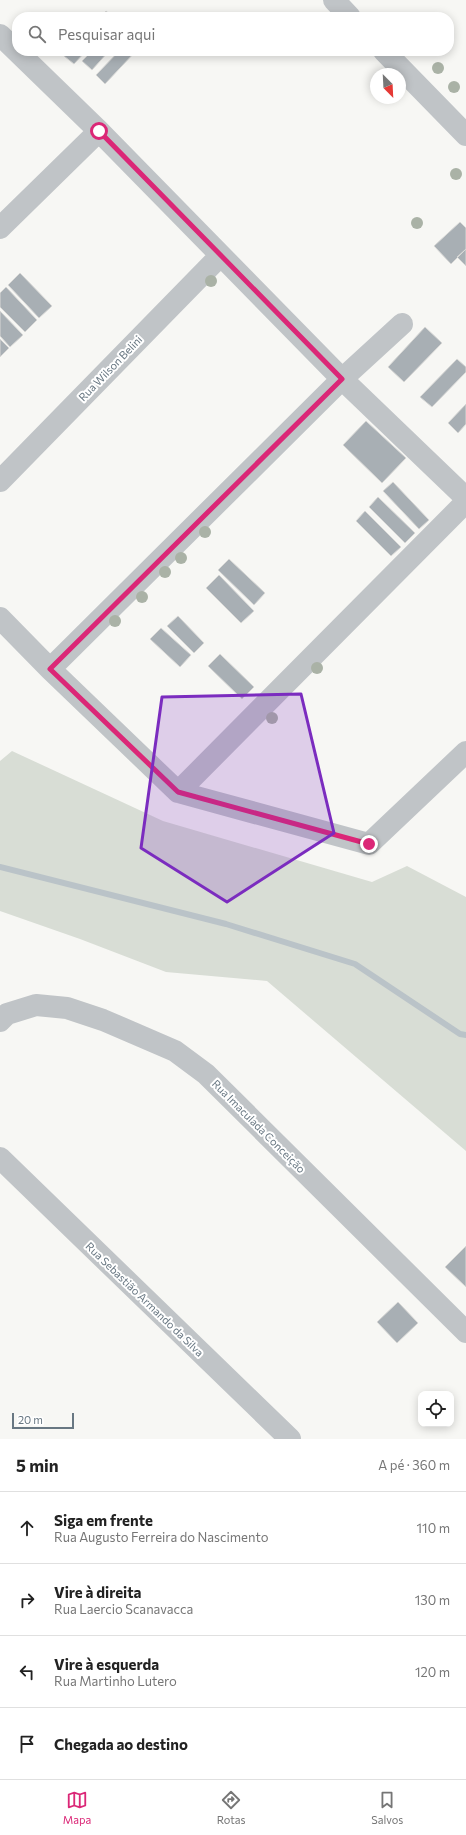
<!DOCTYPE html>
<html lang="pt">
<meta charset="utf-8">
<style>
:root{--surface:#fff;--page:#f6f6f6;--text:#222;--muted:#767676;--line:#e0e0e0;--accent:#db2777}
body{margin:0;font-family:Commissioner,sans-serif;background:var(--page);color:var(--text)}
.controls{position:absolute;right:12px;bottom:12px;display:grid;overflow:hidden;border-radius:8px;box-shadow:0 2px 10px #0003}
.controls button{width:36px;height:36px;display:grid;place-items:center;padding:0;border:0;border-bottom:1px solid var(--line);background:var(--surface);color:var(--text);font:20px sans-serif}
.compass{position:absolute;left:370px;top:68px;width:36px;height:36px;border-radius:50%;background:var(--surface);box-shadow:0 2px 10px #0003;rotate:156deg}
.scale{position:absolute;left:12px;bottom:10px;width:62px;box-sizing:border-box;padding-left:4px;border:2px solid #687782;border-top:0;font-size:11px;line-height:14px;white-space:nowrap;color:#687782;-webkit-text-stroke:3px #fff;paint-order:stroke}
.stop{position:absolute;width:12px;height:12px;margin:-9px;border:3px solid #db2777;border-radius:50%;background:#fff}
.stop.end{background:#db2777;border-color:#fff;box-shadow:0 1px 4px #0008}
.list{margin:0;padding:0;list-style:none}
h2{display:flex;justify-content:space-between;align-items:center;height:52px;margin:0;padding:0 16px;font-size:17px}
h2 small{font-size:13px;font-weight:400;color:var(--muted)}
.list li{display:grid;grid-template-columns:26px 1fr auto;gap:12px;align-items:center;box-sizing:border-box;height:72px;padding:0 16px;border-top:1px solid var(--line)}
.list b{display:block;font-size:15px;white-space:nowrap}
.list p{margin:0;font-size:13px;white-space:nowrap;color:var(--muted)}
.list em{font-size:13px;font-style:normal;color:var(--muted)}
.icon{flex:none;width:22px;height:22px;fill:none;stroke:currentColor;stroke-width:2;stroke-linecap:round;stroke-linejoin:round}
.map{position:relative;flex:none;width:466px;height:1439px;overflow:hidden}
.search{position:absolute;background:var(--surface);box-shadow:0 2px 10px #0003;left:12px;right:12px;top:12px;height:44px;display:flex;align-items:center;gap:10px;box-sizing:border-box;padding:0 14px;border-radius:16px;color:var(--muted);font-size:15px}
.sheet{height:340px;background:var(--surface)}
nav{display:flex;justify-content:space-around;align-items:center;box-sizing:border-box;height:56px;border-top:1px solid var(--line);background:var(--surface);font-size:11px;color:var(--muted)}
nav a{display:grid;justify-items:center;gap:2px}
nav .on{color:var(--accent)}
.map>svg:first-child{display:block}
.green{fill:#d8ddd5}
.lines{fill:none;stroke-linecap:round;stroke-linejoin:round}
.stream{stroke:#bac3c8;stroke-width:6}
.building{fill:#a8afb4;stroke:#d8d8d6}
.minor{stroke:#c0c4c7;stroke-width:22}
.tree{fill:#aab2a6}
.route{stroke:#db2777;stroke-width:5}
.marked{fill:#7b2cbf;fill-opacity:0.2;stroke:#7b2cbf;stroke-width:3;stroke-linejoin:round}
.labels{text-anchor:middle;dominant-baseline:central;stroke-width:4;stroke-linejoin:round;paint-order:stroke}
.street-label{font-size:11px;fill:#687782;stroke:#fff}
</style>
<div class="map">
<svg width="466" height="1439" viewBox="0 0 466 1439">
<rect width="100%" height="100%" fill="#f7f7f4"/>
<path class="green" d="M12,751L163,821L372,882L407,866L466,897V1151L267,981L166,972L80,939L0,911V761Z"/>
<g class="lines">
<path class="stream" d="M0,867L226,924L355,964L460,1034L466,1035"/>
</g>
<path class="building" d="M106,11L113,17H100Z
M69,51H86L74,64L64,56Z
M92,51H109L92,70L82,61Z
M119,51H136L105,84L96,75Z
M460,222L466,228V249L451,264L434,246Z
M466,249V266L457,257Z
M20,273L52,306L39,318L8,285Z
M6,287L37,320L25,332L0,307V293Z
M0,311L23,335L10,347L0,336Z
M425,327L442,343L404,382L388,367Z
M0,339L9,348L0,357Z
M457,359L466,367V372L432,407L420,397Z
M466,404V424L458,433L448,423Z
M366,421L406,458L382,483L343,445Z
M393,482L429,520L419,529L383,491Z
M378,497L415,533L405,543L369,507Z
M365,511L401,547L391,556L356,521Z
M229,559L265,593L254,605L218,570Z
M219,575L254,611L241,623L206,588Z
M178,616L204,643L194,653L167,626Z
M161,628L191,655L180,667L150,639Z
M220,654L254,687L242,699L208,666Z
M466,1246V1287L445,1267Z
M398,1302L418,1323L397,1343L377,1322Z"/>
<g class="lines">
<path class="minor" d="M334,0L350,17
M0,35L99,131L342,379L466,498
M384,51L466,135
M0,228L99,131
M0,481L220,256
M0,618L50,669L178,792L369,844L466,752
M50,669L342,379L402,324
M178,792L466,502
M0,1021L7,1014L36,1005L67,1008L103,1020L175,1051L206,1074L466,1332
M0,1158L290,1439"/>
</g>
<g class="tree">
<circle cx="438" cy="68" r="6"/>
<circle cx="454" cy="87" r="6"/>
<circle cx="456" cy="174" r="6"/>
<circle cx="417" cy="223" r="6"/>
<circle cx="211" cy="281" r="6"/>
<circle cx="205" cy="532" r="6"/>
<circle cx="181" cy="558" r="6"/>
<circle cx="165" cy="572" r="6"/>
<circle cx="142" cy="597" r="6"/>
<circle cx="115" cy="621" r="6"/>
<circle cx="317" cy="668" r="6"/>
<circle cx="272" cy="718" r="6"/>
</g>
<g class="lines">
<path class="route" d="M99,131L342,379L50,669L178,792L369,844"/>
</g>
<path class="marked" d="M301,694L334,833L227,902L141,848L162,697Z"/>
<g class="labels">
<g class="street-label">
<text transform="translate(110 368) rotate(-46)">Rua Wilson Belini</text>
<text transform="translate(259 1126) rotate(45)">Rua Imaculada Conceição</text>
<text transform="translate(145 1299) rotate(44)">Rua Sebastião Armando da Silva</text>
</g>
</g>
</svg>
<div class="controls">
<button><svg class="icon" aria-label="locate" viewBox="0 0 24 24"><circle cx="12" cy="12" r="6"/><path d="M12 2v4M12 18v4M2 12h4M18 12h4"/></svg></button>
</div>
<svg class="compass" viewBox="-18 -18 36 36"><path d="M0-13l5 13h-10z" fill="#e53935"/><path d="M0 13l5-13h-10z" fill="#767676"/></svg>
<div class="scale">20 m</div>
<div class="stop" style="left:99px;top:131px"></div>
<div class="stop end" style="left:369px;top:844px"></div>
<div class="search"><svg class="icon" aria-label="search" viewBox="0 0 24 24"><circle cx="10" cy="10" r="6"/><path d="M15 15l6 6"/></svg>Pesquisar aqui</div>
</div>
<section class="sheet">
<h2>5 min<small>A pé · 360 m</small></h2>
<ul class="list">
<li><svg class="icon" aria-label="ahead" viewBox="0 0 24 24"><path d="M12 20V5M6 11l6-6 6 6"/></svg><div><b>Siga em frente</b><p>Rua Augusto Ferreira do Nascimento</p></div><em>110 m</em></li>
<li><svg class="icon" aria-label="right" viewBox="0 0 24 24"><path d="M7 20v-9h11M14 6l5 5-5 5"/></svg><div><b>Vire à direita</b><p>Rua Laercio Scanavacca</p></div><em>130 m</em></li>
<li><svg class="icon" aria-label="left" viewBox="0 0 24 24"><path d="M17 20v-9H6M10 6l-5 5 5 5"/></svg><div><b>Vire à esquerda</b><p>Rua Martinho Lutero</p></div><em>120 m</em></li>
<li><svg class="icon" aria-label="arrive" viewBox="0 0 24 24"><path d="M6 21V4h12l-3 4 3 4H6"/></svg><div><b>Chegada ao destino</b></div></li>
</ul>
</section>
<nav>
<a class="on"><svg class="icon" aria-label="map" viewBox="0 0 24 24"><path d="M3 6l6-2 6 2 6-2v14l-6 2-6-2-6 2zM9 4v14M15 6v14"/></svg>Mapa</a>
<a><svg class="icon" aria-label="directions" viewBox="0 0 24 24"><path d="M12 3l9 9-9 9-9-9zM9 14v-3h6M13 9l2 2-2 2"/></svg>Rotas</a>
<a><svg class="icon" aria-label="saved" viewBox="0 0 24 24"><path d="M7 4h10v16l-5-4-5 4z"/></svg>Salvos</a>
</nav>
